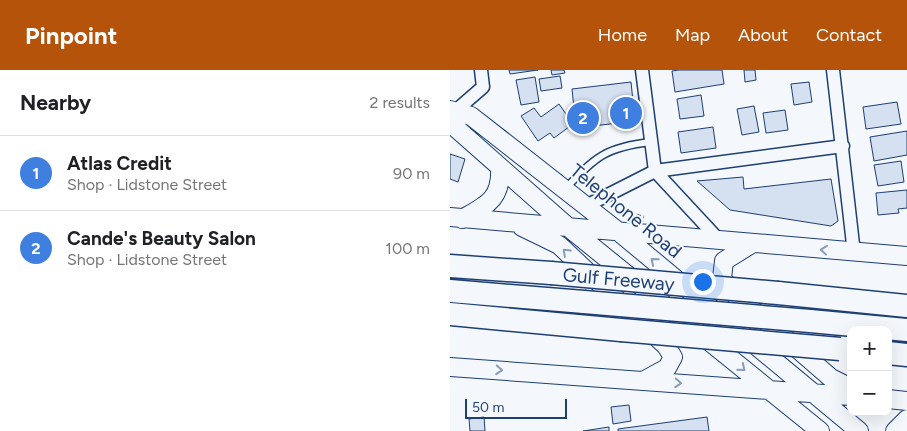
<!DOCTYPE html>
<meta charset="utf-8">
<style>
:root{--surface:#fff;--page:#f6f6f6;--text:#202124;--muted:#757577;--line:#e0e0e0;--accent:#b45309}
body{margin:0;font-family:Figtree,sans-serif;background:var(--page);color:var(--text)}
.controls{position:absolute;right:15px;bottom:15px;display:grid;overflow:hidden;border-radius:10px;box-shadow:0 5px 20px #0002}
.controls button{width:45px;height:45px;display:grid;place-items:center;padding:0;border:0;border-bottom:1px solid var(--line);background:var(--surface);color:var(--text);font:25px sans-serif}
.scale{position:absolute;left:15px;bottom:12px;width:102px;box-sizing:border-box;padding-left:5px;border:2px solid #1d3f73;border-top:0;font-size:14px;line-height:18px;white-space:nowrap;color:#1d3f73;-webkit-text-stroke:4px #f4f7fb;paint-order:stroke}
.you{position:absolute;left:252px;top:211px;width:18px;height:18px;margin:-12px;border:4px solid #fff;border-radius:50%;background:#1a73e8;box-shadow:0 0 0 8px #1a73e833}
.badge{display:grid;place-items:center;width:32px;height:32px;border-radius:50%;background:var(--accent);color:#fff;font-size:16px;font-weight:700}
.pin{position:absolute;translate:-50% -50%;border:2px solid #fff;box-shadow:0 1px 5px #0006}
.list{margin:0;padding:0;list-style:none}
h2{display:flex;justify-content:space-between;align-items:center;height:65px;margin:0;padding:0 20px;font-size:21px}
h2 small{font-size:16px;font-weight:400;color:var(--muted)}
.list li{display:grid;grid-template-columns:32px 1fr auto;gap:15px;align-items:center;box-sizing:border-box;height:75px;padding:0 20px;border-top:1px solid var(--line)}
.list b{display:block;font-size:19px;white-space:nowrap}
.list p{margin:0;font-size:16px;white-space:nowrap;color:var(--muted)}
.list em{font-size:16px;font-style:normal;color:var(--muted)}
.map{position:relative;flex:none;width:457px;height:361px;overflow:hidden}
header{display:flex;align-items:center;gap:30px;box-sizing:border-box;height:70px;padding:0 25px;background:var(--accent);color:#fff}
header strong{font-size:24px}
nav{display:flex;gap:28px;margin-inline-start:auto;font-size:18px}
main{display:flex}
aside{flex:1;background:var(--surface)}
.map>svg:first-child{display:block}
.building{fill:#d5e0f0;stroke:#1d3f73}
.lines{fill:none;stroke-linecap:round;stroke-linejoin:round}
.service-casing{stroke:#1d3f73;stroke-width:9}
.minor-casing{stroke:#1d3f73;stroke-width:15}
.secondary-casing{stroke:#1d3f73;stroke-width:20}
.motorway-casing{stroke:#1d3f73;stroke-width:25}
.path{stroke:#5e769c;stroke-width:2.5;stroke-dasharray:4 2.5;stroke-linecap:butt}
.service{stroke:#f4f7fb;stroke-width:6}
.minor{stroke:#f4f7fb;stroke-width:12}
.secondary{stroke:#f4f7fb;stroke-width:18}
.motorway{stroke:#f4f7fb;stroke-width:22}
.motorway-bridge-casing{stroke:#1d3f73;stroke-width:25;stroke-linecap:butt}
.motorway-bridge{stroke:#f4f7fb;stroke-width:22}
.oneway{stroke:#889bb7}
.labels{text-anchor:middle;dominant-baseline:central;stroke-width:4;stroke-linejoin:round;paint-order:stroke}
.street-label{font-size:19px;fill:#1d3f73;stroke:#f4f7fb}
</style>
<header>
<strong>Pinpoint</strong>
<nav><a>Home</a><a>Map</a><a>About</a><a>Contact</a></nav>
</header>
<main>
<aside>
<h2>Nearby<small>2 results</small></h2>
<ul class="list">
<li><span class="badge" style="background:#3f7fe0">1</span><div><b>Atlas Credit</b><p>Shop · Lidstone Street</p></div><em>90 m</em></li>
<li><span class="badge" style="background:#3f7fe0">2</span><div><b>Cande's Beauty Salon</b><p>Shop · Lidstone Street</p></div><em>100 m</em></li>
</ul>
</aside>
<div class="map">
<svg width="457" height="361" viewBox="0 0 457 361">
<rect width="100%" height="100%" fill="#f4f7fb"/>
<path class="building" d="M59,0H88L60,4Z
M101,0H114L115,3L102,5Z
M229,0H272L274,14L225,22L222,1Z
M294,0H305L306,10L295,12Z
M110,6L112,18L91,21L89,9Z
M85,7L89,32L71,35L66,10Z
M181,12L185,51L126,58L122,19Z
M359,12L362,32L344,35L341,14Z
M251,25L254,46L230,49L227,29Z
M447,32L451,54L416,59L413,37Z
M109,34L123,54L104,68L100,63L88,71L71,46L84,38L91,47Z
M304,36L309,62L292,65L287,39Z
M335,40L338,60L316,63L313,43Z
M263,57L266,78L231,83L228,62Z
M457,61V85L424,91L420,67Z
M0,84L15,89L8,112L0,109Z
M451,91L454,112L428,116L424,95Z
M293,107L294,119L381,109L388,151L381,156L280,140L247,111Z
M457,120V138L448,139L449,143L428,145L426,123Z
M179,335L181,351L163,354L161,337Z
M34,347L35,361H20L19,349Z
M257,347L259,361H168V359Z
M159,357V361H133Z"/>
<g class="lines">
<defs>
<path id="service" d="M116,118C146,86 157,77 201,72"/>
<path id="minor" d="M192,0L205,101L269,170
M383,0L404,183
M3,43L33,17L31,0
M136,136L205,101L393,76"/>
<path id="secondary" d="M0,40L21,46L169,162L409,361
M3,43L7,59L118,157L370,361
M0,147L457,186
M12,149C37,135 52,129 50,97
M72,157L109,175L216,276L223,287L217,298L195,310
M303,173L274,191L272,208L282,222L381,308L401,318
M0,297L401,326
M438,329L457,331
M445,361L457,349"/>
<path id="motorway" d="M0,196L101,203
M0,221L134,232
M328,223L457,236
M0,244L171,260
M360,251L457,260
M438,283L457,285"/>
</defs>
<use href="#service" class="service-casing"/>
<use href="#minor" class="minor-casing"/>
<use href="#secondary" class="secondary-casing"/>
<use href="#motorway" class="motorway-casing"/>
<path class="path" d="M168,142H177L194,147"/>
<use href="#service" class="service"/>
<use href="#minor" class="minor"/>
<use href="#secondary" class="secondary"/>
<use href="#motorway" class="motorway"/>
<defs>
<g id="motorway-bridge">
<path id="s1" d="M101,203L328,223"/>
<path d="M134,232L360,251"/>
<path d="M171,260L390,279"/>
</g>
</defs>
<use href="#motorway-bridge" class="motorway-bridge-casing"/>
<use href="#motorway-bridge" class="motorway-bridge"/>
</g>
<defs><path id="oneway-chevron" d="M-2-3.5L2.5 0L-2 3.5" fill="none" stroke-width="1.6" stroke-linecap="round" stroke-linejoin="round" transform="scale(1.25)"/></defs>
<g class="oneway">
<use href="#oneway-chevron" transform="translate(374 180) rotate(-174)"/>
<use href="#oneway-chevron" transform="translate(116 182) rotate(-137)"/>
<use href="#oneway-chevron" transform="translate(204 191) rotate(-140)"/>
<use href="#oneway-chevron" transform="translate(292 298) rotate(39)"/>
<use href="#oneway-chevron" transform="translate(49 300) rotate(4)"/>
<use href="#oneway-chevron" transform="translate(228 313) rotate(4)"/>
</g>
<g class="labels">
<g class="street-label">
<text transform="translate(176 141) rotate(39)">Telephone Road</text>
<text stroke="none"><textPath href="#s1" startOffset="68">Gulf Freeway</textPath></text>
</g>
</g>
</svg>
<div class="controls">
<button>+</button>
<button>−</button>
</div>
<div class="scale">50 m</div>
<div class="you"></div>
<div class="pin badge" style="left:176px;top:43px;background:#3f7fe0">1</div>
<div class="pin badge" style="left:133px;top:48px;background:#3f7fe0">2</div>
</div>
</main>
